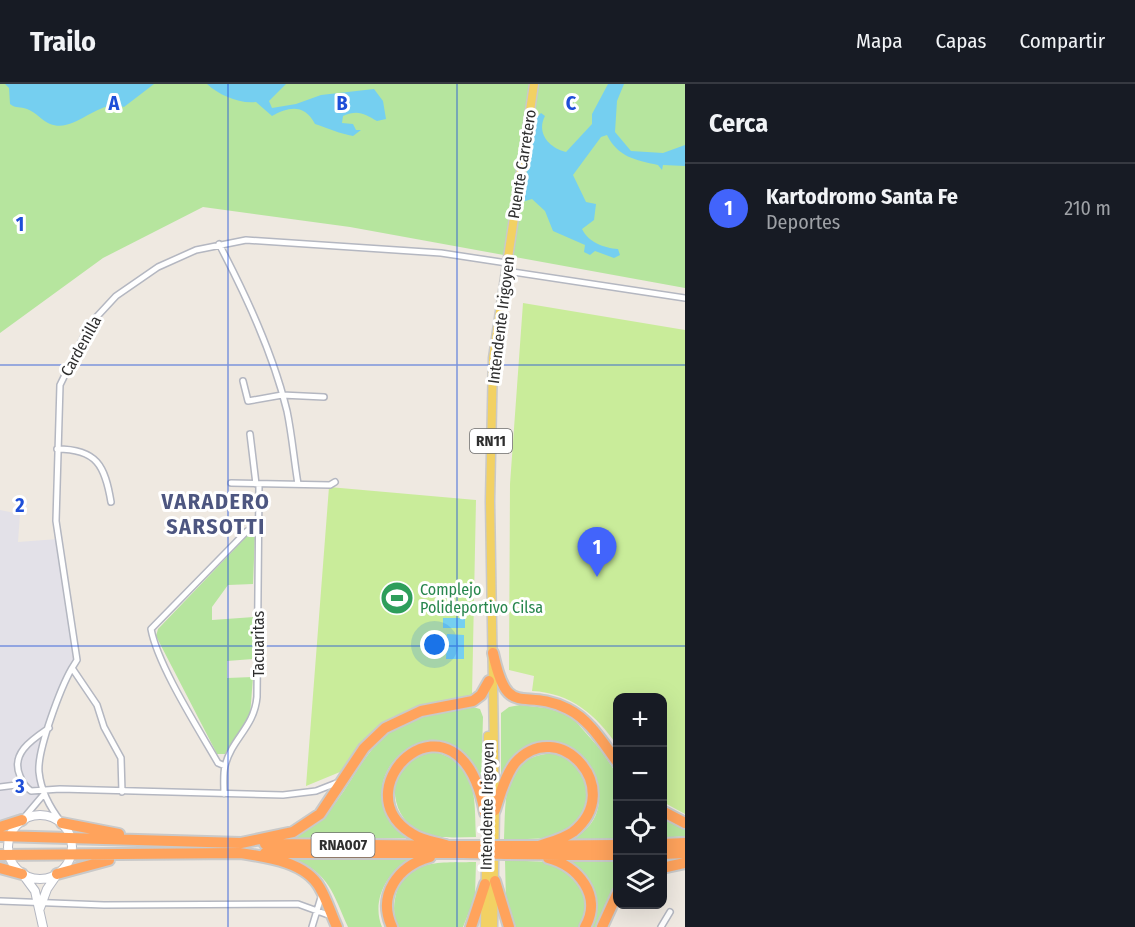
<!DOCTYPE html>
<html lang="es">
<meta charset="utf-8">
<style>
:root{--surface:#171b24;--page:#20242c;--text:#f1f3f6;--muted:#9ea1a6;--line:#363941;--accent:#4264fb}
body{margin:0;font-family:"Fira Sans Condensed",sans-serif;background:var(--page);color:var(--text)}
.controls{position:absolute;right:18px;bottom:18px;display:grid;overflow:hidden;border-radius:12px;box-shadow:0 6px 24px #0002}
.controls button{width:54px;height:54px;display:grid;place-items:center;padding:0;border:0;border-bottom:2px solid var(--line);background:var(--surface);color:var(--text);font:30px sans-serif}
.you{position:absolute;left:435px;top:561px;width:21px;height:21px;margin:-15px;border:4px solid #fff;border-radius:50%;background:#1a73e8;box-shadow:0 0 0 9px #1a73e833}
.badge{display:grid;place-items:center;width:39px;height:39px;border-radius:50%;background:var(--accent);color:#fff;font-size:20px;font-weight:700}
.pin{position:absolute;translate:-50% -50px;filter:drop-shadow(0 2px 3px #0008)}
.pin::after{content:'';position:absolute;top:32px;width:21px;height:18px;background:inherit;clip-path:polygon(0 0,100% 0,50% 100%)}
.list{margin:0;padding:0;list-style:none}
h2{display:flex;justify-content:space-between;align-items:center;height:78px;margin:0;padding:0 24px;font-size:26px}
h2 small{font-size:20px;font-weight:400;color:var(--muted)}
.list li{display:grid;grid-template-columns:39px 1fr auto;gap:18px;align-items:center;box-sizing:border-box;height:90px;padding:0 24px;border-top:2px solid var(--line)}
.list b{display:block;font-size:22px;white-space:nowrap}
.list p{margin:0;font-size:20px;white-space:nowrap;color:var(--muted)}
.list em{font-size:20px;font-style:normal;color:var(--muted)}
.icon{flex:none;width:33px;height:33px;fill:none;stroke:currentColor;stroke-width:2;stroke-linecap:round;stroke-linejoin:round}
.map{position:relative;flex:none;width:685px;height:843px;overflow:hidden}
header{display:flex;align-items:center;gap:36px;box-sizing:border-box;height:84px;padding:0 30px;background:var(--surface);border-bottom:2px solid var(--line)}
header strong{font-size:28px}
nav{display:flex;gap:33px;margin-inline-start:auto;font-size:21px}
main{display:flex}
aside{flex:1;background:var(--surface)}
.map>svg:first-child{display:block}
.industrial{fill:#e3e1e8}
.green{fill:#b6e59e}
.pitch{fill:#c9ec9a}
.water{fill:#75cff0}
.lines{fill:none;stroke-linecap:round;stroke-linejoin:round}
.street-casing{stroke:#b4b7c1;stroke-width:8}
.secondary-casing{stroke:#b4b7c1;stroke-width:10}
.primary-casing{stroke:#c9c9c9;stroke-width:11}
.highway-casing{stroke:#c9c9c9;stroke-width:14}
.street{stroke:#fff;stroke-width:5}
.secondary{stroke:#fff;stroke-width:8}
.primary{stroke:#f2d163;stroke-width:8}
.highway{stroke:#ffa35c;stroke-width:10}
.highway-bridge-casing{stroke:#c9c9c9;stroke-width:14;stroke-linecap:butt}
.highway-bridge{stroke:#ffa35c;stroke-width:10}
.grid{fill:none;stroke:#1d4ed8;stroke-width:1.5;stroke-opacity:0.55}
.labels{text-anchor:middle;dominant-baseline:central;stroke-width:6;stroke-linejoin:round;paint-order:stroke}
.shield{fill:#fff;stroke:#6d6d6d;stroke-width:1.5}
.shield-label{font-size:15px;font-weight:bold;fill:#2e2e2e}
.street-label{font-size:16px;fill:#2e2e2e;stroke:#fff}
.leisure-label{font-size:16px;fill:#27864d;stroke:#fff;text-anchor:start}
.district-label{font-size:22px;font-weight:bold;letter-spacing:1.5px;fill:#4d5680;stroke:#fff}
.grid-label{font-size:20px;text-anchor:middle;font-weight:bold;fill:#1d4ed8;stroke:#fff;stroke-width:6;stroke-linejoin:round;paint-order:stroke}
</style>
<header>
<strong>Trailo</strong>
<nav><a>Mapa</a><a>Capas</a><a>Compartir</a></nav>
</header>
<main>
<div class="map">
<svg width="685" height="843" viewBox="0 0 685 843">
<rect width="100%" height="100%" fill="#efe9e1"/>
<path class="industrial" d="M0,426L20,430L18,458L58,455L77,576L56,618L39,684L44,706L22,736L0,743Z"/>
<path class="green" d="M0,0H685V204L350,143L203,123L103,174L0,249Z
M252,447L255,450L253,500L228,501L212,523V536L254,533L253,575L227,577V594L253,593L250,632L225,670H217L156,552L158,545Z
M520,621L546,624L570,631L600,665L617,690V755L566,757C571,754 578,752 583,748C628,711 569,630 522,667C512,675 507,688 501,699V629L509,623Z
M473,623L480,625L483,633L481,698C477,690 474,680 468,673C429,631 363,682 387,729C391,739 400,747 408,754L279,755C289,751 305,749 313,742C348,716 359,666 397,643C419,630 448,627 473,623Z
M432,667C479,679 474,712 476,753C456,753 435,756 417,746C390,731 386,688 414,672C419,669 427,668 432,667Z
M555,669C580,678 592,697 585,723C582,732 577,742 569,746C552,757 523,755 504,755C506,712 501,672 555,669Z
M662,734L685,745V752L663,754Z
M294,775H411C387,787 371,817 382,843H348C333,810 330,790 294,775Z
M505,776L550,778L575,794L585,809L587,829L581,843H516L506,820Z
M617,776V801L612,806L598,843H590C597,817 595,792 569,777Z
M476,778L475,813L463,843H399C394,835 393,825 395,815C403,773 442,779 476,778Z"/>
<path class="pitch" d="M523,219L685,246V730L663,718L662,614H618L617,661C596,631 571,609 532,607L534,592L509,586L510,400Z
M329,403L476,416L472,612L431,619L393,633L361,659L340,688L306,702Z"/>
<path class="water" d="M5,0H154L124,23C97,14 76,50 50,40C42,37 36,28 27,25C20,22 16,25 10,20L9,4Z
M207,0H286L269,17L272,24L296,20L321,11L374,5L383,17L386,35L377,37C365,30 358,25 343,32L342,39L353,40L356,46H361L353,52C341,50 327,44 315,40C305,20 289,22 272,32L256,18C239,20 219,11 207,0Z
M608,0H624L617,17L615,48L631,67L663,69L685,61V82L663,81L662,86L658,81C635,76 618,73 607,51L601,53L573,91L586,118L596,120L594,136L582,145C588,158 604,164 618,165L620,171L614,174L595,167L590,171L584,168L585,161L553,147L545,127L532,115L522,118L535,35L541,29L545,32C536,49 549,64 566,68L592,40V30Z
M443,534H465V544H443Z
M447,550L464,551V575H446Z"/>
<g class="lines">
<defs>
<path id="street" d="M219,160C247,213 273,269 287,327C292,351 294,376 298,400
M506,187L685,214
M243,297L248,317L282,311L324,313
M250,350L256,400
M57,365C97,365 105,382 111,418
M231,399L330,401L335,398
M49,644C33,655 10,669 20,692C23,699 25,703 31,707L60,705L283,711L316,707L339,698
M225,682L218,679C198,644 158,582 151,545L247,447L258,440
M0,703L24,700
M122,708L121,674L104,643L97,621L72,584L77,576L56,437L60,301L90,240L116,212L158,183L196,166L246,156L441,169L507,179
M224,710C224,701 223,690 225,682C232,654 254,644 257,613L259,401
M22,736L44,710
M62,739C50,724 41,707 39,688C37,666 61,603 72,584
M0,817L104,821L298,820L331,832
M312,843L322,810
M661,843L670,828"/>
<path id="secondary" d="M8 763a32 32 0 1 1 64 0a32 32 0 1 1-64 0Z
M24,792L35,807L43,843
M40,824L47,805L56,792"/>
<path id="primary" d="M485,843L488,652
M493,843L495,726L490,417L493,274L534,0"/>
<path id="highway" d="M493,569C508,638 522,602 568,625C590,636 603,659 618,679
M495,726C500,711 505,692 515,679C558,630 627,705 573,748C563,755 550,758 539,762
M662,727L685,739
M62,739L119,750
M0,743L22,736
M0,752L241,759L293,748L320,730L364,664L385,644L421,627L473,617L481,611L489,597
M265,760L465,762
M662,760L685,759
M446,761C434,758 421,756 411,749C338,703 459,591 485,729
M507,762L618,761
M265,769H463
M506,770L618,771
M662,770L685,769
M0,771L240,769C267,773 306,778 320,804C327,816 331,830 337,843
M548,774C578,782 603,812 585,843
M0,784L22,790
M662,784L685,779
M57,790L109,776
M495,797L509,843
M392,843C377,811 398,782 430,773
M471,843L485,800
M602,843L618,808"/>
</defs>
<use href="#street" class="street-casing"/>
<use href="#secondary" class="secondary-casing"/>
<use href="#primary" class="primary-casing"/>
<use href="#highway" class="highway-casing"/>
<use href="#street" class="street"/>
<use href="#secondary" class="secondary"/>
<use href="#primary" class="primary"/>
<use href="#highway" class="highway"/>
<defs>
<path id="highway-bridge" d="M465,762H507
M463,769L506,770"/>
</defs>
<use href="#highway-bridge" class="highway-bridge-casing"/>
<use href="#highway-bridge" class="highway-bridge"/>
</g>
<path class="grid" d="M228,0V843M457,0V843M0,281H685M0,562H685"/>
<defs>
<symbol id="stadium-disc" viewBox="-11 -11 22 22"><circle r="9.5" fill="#2e9e5b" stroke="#fff"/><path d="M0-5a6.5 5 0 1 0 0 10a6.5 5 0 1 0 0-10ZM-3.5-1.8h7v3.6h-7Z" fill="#fff"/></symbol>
</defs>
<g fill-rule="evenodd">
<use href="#stadium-disc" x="378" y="495" width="38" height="38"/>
</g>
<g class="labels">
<g class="shield">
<rect x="470" y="345" width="42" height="24" rx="4.5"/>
<rect x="311.5" y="749" width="63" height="24" rx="4.5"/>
</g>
<g class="shield-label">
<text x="491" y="357">RN11</text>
<text x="343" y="761">RNA007</text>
</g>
<g class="street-label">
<text transform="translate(522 80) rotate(-81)">Puente Carretero</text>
<text transform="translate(501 236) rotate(-83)">Intendente Irigoyen</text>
<text transform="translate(81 262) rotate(-61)">Cardenilla</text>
<text transform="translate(258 560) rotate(-90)">Tacuaritas</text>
<text transform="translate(487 722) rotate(-89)">Intendente Irigoyen</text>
</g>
<g class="leisure-label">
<text x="420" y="505">Complejo<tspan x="420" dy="18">Polideportivo Cilsa</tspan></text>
</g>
<g class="district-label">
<text x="216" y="417">VARADERO<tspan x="216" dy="25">SARSOTTI</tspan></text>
</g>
</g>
<g class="grid-label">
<text x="114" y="26">A</text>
<text x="342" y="26">B</text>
<text x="571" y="26">C</text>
<text x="20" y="147">1</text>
<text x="20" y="428">2</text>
<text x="20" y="709">3</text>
</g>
</svg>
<div class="controls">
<button>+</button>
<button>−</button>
<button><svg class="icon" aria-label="locate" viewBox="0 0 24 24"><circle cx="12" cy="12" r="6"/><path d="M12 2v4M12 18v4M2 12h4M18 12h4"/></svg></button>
<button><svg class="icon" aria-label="layers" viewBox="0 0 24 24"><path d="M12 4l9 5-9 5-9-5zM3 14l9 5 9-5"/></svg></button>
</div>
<div class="you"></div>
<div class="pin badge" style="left:597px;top:493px">1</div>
</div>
<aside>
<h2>Cerca<small></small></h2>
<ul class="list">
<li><span class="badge">1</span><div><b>Kartodromo Santa Fe</b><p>Deportes</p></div><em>210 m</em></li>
</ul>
</aside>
</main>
